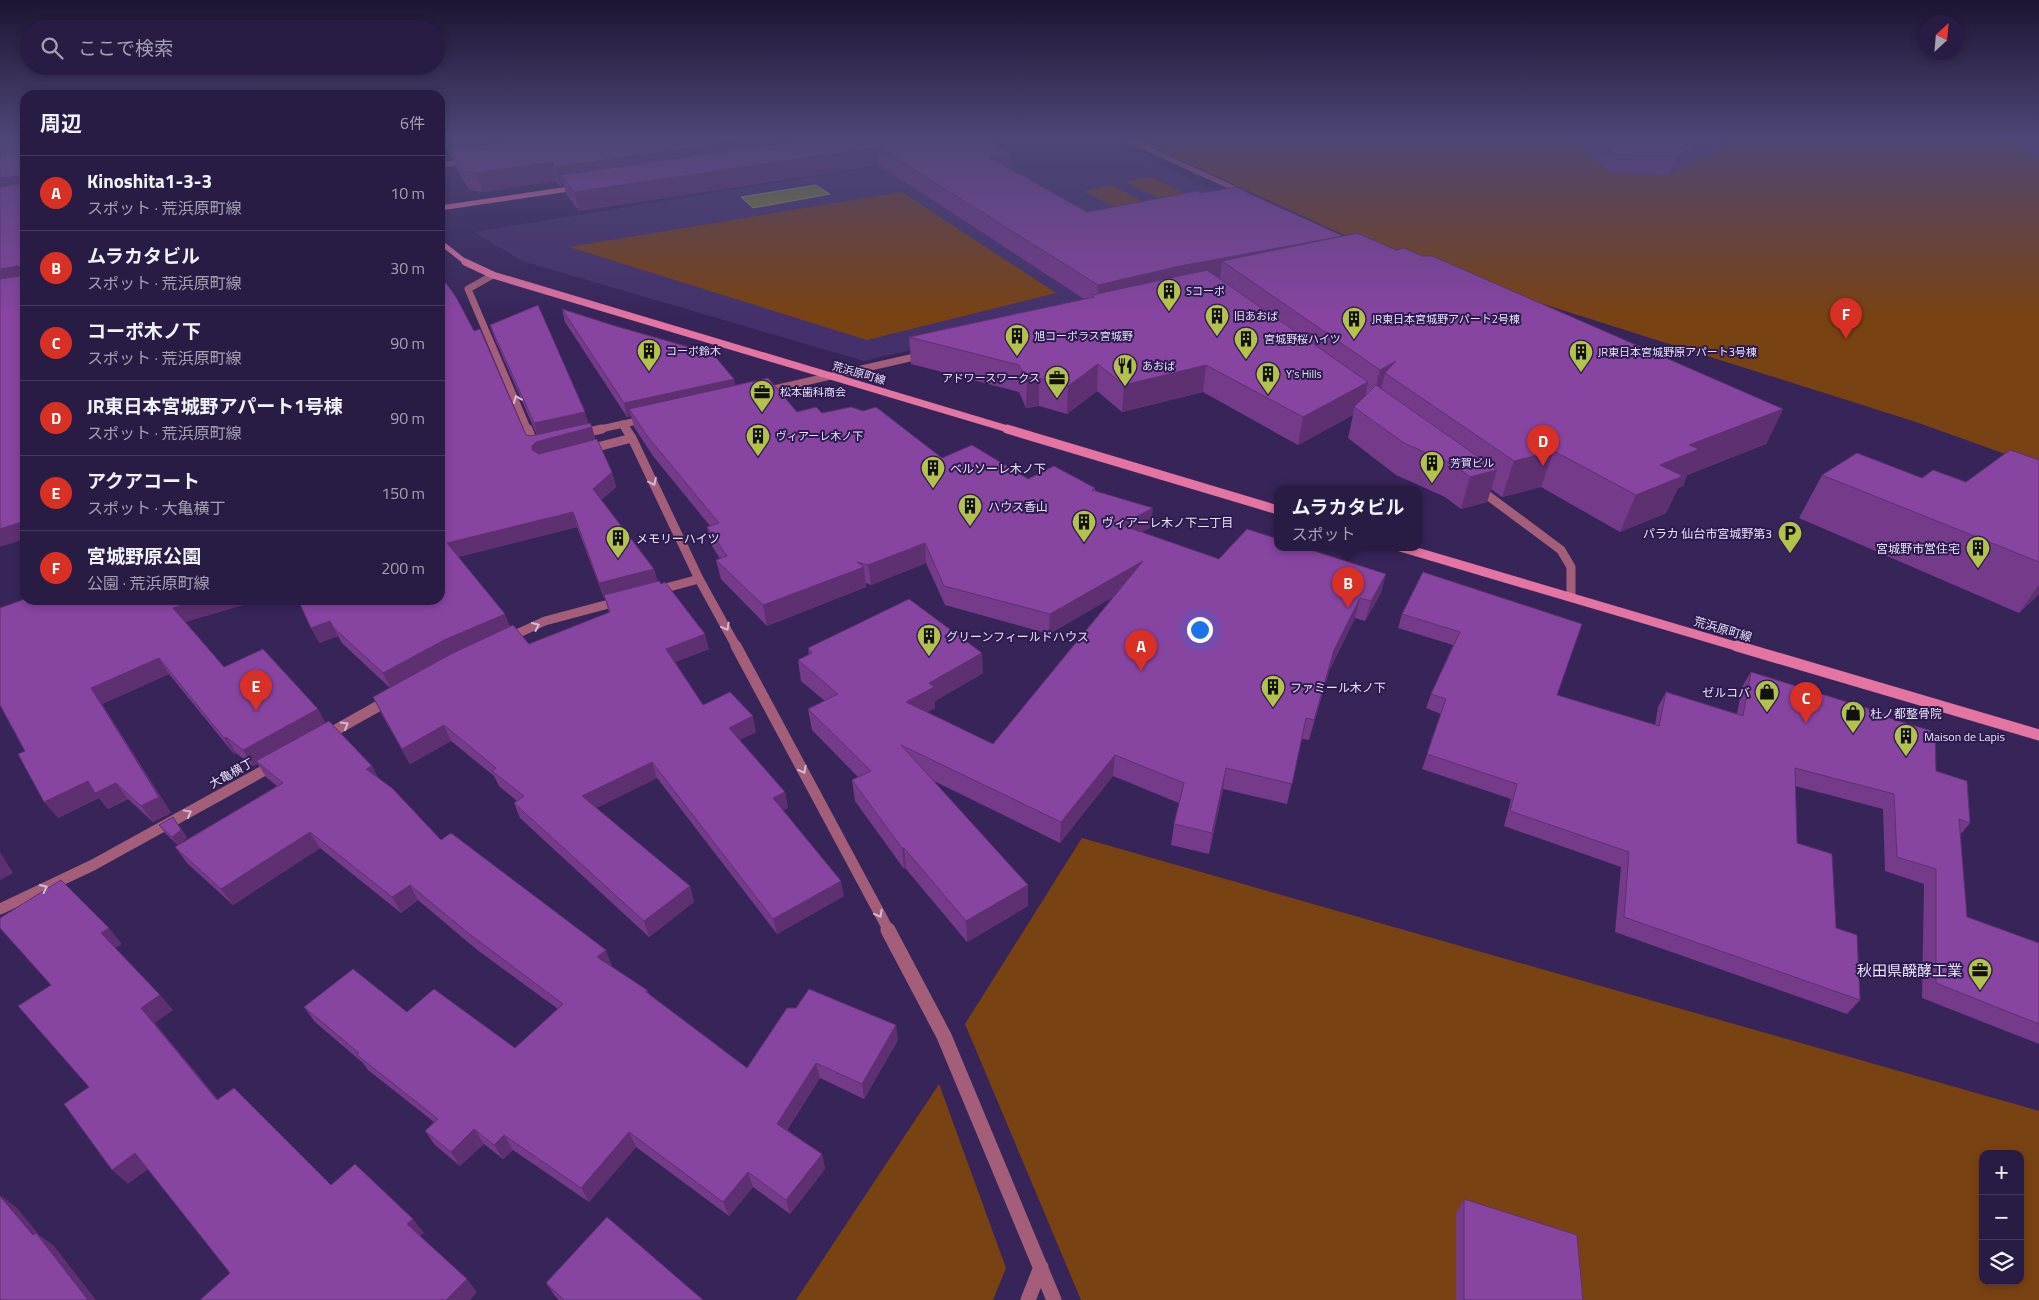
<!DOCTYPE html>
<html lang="ja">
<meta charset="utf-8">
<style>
:root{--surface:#291c44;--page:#31254b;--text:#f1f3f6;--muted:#a5a1b2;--line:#453a5d;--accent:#d93025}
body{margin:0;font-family:"Titillium Web","Noto Sans JP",sans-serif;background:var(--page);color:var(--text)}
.controls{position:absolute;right:15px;bottom:15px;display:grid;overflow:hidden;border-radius:10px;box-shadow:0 2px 8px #0003}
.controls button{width:45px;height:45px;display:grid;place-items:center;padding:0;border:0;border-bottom:1px solid var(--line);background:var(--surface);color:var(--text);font:25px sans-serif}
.compass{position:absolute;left:1919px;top:15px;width:45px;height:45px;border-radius:50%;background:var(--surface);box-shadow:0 2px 8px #0003;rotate:26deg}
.you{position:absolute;left:1199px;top:629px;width:18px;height:18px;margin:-12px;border:4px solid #fff;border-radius:50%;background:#1a73e8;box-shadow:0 0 0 8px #1a73e833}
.badge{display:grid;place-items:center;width:32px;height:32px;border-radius:50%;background:var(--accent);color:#fff;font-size:16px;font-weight:700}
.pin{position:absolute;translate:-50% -41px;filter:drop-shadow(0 1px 2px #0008)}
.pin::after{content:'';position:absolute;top:26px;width:18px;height:15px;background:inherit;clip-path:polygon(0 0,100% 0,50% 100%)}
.popup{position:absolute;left:1274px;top:486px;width:148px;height:65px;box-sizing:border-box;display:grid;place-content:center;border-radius:10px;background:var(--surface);filter:drop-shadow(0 1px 4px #0005);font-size:16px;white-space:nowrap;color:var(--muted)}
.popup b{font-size:19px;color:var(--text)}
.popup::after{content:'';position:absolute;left:50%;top:100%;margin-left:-10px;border:10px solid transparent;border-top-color:var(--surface)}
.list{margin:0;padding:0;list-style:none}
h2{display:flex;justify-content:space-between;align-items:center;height:65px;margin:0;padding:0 20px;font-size:21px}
h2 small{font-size:16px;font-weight:400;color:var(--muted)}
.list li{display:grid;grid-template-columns:32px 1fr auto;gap:15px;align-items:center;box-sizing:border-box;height:75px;padding:0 20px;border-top:1px solid var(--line)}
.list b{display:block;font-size:19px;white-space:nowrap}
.list p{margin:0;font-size:16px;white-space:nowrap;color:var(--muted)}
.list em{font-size:16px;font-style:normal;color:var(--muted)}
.icon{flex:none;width:28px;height:28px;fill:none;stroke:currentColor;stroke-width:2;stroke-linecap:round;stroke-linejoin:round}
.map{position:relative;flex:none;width:2039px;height:1300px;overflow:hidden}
.search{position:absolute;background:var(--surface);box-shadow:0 2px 8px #0003;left:20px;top:20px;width:425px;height:55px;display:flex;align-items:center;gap:12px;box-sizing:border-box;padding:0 18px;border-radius:28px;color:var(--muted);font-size:19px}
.panel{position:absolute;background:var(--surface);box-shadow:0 2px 8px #0003;left:20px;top:90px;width:425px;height:515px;border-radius:15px}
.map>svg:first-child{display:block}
.built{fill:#44316b}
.green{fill:#794213;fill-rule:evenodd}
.water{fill:#818d27;stroke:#a0a667}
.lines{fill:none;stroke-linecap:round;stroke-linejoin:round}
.minor-far4{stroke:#a45e79;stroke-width:5}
.minor-far3{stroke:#a45e79;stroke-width:7}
.minor-far2{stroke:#a45e79;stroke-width:9}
.minor-far1{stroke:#a45e79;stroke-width:11}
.minor{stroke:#a45e79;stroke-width:15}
.secondary-far3{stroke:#e474a2;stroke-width:5}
.secondary-far2{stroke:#e474a2;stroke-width:7}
.secondary-far1{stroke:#e474a2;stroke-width:9}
.secondary{stroke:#e474a2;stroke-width:11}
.wall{fill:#753a8a;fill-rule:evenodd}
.shaded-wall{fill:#5f3071}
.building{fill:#8844a1;stroke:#5f3071}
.oneway{stroke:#d4bad5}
.labels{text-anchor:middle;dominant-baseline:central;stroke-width:4;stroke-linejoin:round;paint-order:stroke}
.far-poi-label{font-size:11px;fill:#e8e2fc;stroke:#2d1b4e;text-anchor:start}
.far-street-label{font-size:11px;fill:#e8e2fc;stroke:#2d1b4e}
.poi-label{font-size:12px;fill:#e8e2fc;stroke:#2d1b4e;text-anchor:start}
.street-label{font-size:12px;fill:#e8e2fc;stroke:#2d1b4e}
.near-poi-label{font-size:15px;fill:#e8e2fc;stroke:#2d1b4e;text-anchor:end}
</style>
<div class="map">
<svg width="2039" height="1300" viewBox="0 0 2039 1300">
<rect width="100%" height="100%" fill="#37255a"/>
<path class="built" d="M1069,135H1094L1340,248L1338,251L864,361L522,261L474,232Z"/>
<path class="green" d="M1126,135H2039V466L1916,422L1388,255Z
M1152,177L1198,199L1170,204L1125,182Z
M1111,185L1156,208L1127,213L1083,191Z
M902,192L1056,293L867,340L569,247Z
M1082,838L2039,1111V1300H1081L965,1024ZM1983,1154H2020V1281H1983Z
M939,1084L1006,1268L993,1300H796Z"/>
<path class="water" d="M816,185L830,194L753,208L741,197Z"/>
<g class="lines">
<path class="minor-far4" d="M1118,135L1244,193
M440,165L467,161"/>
<path class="minor-far3" d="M493,275L468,289L528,430
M765,391L923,355
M622,424L626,430
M596,430L646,419"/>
<path class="minor-far2" d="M528,429L534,444L538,443
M626,429L632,438L699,579L737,648
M579,434L602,429
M589,449L632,438
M1479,489L1561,550L1571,567V597
M658,590L699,579
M508,638L545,621L620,601"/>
<path class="minor-far1" d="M736,646L889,931
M325,736L389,700
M0,909L93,865L274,765"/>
<path class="minor" d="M888,930L944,1036L1054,1300
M1028,1300L1041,1267"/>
<path class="secondary-far3" d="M440,208L576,188
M440,242L468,264"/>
<path class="secondary-far2" d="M465,262L493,275L1011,430"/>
<path class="secondary-far1" d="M1007,429L1278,510
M1400,547L1742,648"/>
<path class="secondary" d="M1737,646L2039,735"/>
</g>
<path class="wall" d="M440,135H1049V136L995,145L1011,169L1087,212L1202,193L1343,236L1422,256L1783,409L1766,444L1687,475L1683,486L1678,488L1666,513L1620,532L1541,487L1502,497L1491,489L1487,502L1461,509L1445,497L1396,475L1348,438L1353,415L1298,445L1203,392L1122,412L1097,391L1067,414L1039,406L1026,408L1019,392L911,364L909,337L1084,299L879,165L579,211L566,194L564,185L560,186L556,181L482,192L469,190L456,167L454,159H452L440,137Z
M1566,135H1741L1669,175L1611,173Z
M2002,135H2039V157L2028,154Z
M440,284L526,435L531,436L537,435L494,337L490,325L588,424L612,472L616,487L601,500L654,569L657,581L661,584L709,649L675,662L703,705L756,732L739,740L785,792L788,808L783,810L844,896L777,934L657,778L596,808L690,886L694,902L649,937L520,818L514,803L517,801L499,786L494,776L451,741L410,764L381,713L373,697L390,688L342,643L338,636L319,643ZM577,527L604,598H605L609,613L529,644L510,626L458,557Z
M562,309L734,379L735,385L797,412L822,413L942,458L1028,479L1095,488V490L1151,527L1142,532L1219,559L1381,593L1365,621L1355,618L1329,671L1309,740L1302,739L1287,804L1223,789L1209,854L1171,845L1174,824L1179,803L1113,776L1060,843L934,781L1028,906L967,942L906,869H904L855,801L852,780L858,777L812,730L808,709L825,701L801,681L798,660L809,655L808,648L983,673L935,701V708L927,712L993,744L1113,597L1049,634L945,605L926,563L871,585L866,583V587L767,626L721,579L716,560L720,559L712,546L707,527L710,526L653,456L634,427L631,416L627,417L565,322Z
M2039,460V594L2019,613L1799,518L1822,475L1966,482Z
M1423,572L1557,695L1655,725L1658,707L1666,692L1737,714L1742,687L1751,672L1886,717L1936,771L1970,823L1960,835L1967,917L2039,943V1044L1922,998L1924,884L1885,871L1883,809L1795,786L1797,843L1836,928L1860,1000L1847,1014L1615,932L1621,867L1504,826L1511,799L1422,769L1441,714L1426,708L1431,694L1453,645L1398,628L1402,614Z
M25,600H260L185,622L224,667L326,723L372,766L378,778L441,840L612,966H611L647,990L649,994L747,1068L898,1040L864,1099L820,1078L787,1130L822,1154L825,1169L790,1214L753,1187L729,1216L636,1147L589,1202L513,1150L503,1159L484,1144L460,1166L435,1145L425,1131L434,1122L368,1070L363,1063L315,1022L304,1007L407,1012L515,1048L558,1009L476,949L418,900L401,913L320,848L233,905L187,863L175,847L277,786L266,777L258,764L253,766L236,753L234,754L169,674L102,704L171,813L153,822L128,799L108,809L99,798L58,818L25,751Z
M159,825H179L187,838L178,845L165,833Z
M1464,1199L1583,1300H1456V1213Z
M546,1283L703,1300H559L555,1296Z"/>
<path class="shaded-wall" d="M488,135H614L451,149L454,159H452L446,141Z
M779,135H839L561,175L564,185L560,186L555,167Z
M971,135H1049V136L971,149Z
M1715,135H1741L1669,175L1676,156Z
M878,147L879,165L579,211L574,192Z
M1011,153V172L989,157Z
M552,162L556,181L482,192L476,173Z
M21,176L25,183L0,190V178Z
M1343,236L1222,261L1220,280L1097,307L1098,285L1180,266Z
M18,266L25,278L0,282V269Z
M1396,361L1385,373L1378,400L1372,404L1380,370Z
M1098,364L1097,391L1067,414L1068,386Z
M1206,365L1203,392L1122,412L1124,385Z
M1039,378V406L1026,408L1027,380Z
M734,379L737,393L629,409L631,416L627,417L624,403Z
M1368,382L1362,409L1354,407L1353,415L1298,445L1303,417Z
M1783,409L1766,444L1687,475L1683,486L1678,488L1666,513L1620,532L1636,495L1660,465L1689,445Z
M585,412L589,425L538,437L534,423Z
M592,427L596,441L540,456L532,450V446L536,442Z
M1554,451L1541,487L1502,497L1514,461Z
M1497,470L1487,502L1461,509L1470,477Z
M612,472L616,487L597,503L593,489Z
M1153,508L1151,527L1120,544L1121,525Z
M573,512L577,527L453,558L447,543Z
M25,521V539L0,547V529Z
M925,543L926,563L871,585L868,565Z
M1143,561L1141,581L1049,634L1050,614Z
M864,567L866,587L767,626L763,605Z
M654,569L658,584L604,598L599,583Z
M1386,574L1381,593L1365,621L1371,601Z
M2039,585V594L2019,613Z
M1360,598L1355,618L1329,671L1309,740L1314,720L1334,650Z
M199,600H260L182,623L173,608Z
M505,614L511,630L391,689L383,673L444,640Z
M330,621L338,636L319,643L311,628Z
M705,634L709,649L670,664L666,649Z
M982,653L983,673L935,701V708L908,723L906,702L929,683Z
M159,658L169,674L102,704L171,813L153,822L141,806L91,688Z
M318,709L327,725L256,761L258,764L253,766L243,750Z
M753,716L756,732L732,744L729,728Z
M444,725L451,741L410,764L402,749Z
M226,737L236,753L234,754L224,738Z
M1115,755L1113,776L1060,843L1061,822Z
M652,762L657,778L588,812L582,796Z
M372,766L380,782L366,769Z
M1226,768L1223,789L1209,854L1212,833Z
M88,781L116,783L128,799L108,809L99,798L58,818L44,802Z
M785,792L788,808L777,814L773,798Z
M173,817L187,838L178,845L172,837Z
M310,832L320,848L233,905L221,889Z
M902,848H904L906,869H904Z
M0,852L13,873L0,880Z
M841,881L844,896L777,934L773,919Z
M410,885L418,900L401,913L392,897Z
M1028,885V906L967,942L966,921Z
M690,886L694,902L649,937L644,921Z
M109,928L122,944L114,949L101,933Z
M606,950L612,966L603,972L597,957Z
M160,995L173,1010L155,1023L231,1115L217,1100L141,1008Z
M896,1025L898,1040L864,1099L862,1084Z
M816,1063L820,1078L781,1138L777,1124Z
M474,1129L484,1144L460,1166L451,1152Z
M629,1132L636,1147L589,1202L581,1188Z
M504,1135L513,1150L503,1159L494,1145Z
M135,1153L150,1168L128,1184L112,1170Z
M822,1154L825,1169L790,1214L786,1200Z
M748,1172L753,1187L729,1216L723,1202Z
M0,1195L17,1208L39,1235L54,1246L96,1300H88Z
M413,1219L424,1233L418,1238L407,1224Z
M467,1279L477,1292L470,1300H446Z"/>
<path class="building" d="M0,135H25V521L0,529V279L19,276L23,271L18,266L0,269V187L20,184L23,181L21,176L0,178Z
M443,135H488L446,141Z
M549,135H779L555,167L552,162L476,173L463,172L451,149Z
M839,135H978L1011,153L989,157L1087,212L1197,191L1202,193L1235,187L1343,236L1180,266L1098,285L878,147L574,192L561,175Z
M1592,135H1715L1676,156L1617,155Z
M1357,233L1396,250L1404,248L1422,256H1432L1783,409L1689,445L1699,449L1660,465L1683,476L1636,495L1554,451L1514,461L1385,373L1396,361L1380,370L1222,261Z
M1207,270L1368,382L1303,417L1206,365L1124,385L1098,364L1068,386L1039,378L1027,380L1019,365L909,337L1094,297L1092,295Z
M446,283L456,297L474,331L480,329L526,435L531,436L590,423L592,427L536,442L532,446V450L539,454L597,439L612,472L593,489L654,569L599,583L573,512L447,543L505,614L444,640L383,673L334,628L330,621L311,628L298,600H440V284Z
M538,305L585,412L534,423L490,325Z
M562,309L612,325L713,354L734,379L624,403Z
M768,378L797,412L816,407L822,413L851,407L863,411L876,407L942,458L972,445L1028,479L1054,466L1095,488L1092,490L1153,508L1121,525L1219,559L1247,529L1278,539V547H1302L1386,574L1371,601L1360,598L1334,650L1314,720L1306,718L1292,784L1226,768L1212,833L1174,824L1184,783L1115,755L1061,822L901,745L1028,885L966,921L904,848H902L852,780L871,771L808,709L838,694L798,660L812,653L808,648L909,599L982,653L929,683L934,687L906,702L993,744L1143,561L1050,614L944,586L925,543L868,565L857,562L864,567L763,605L716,560L727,556L707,527L719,523L648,437L629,409Z
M1376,385L1497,470L1470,477L1454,465L1404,443L1354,407Z
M2010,450L2039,460V562L1822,475L1857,453L1922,478L1933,470L1966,482Z
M1423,572L1582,624L1557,695L1659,726L1666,692L1743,716L1751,672L1886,714V717L1935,732L1936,771L1967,781L1970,823L1959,819L1967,917L2039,943V1024L1936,983V869L1897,857L1894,794L1795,768L1797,843L1832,854L1836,928L1857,935L1860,1000L1624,917L1629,852L1510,811L1517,784L1427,754L1446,699L1431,694L1460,632L1402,614Z
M659,581L661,584L665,582L705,634L666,649L703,705L730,692L753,716L729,728L785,792L773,798L841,881L773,919L652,762L582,796L690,886L644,921L514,803L524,796L492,771L496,768L444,725L402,749L373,697L451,654L513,625L529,644L610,612L604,595Z
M25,599L199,600L173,608L224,667L263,649L318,709L243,750L226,737L224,738L159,658L91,688L159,797L141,806L116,783L95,793L88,781L44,802L18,754L25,751L0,705V608Z
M329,721L372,766L366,769L392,788L441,840L451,833L606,950L597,957L647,990L646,992L747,1068L787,1008H796L809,989L896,1025L862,1084L816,1063L777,1124L822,1154L786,1200L748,1172L723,1202L629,1132L581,1188L504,1135L494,1145L474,1129L451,1152L425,1131L438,1119L357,1055L359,1053L304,1007L353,969L407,1012L434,989L515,1048L563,1004L468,933L410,885L392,897L310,832L221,889L175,847L283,783L256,761Z
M173,817L181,830L172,837L159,825Z
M61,880L109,928L101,933L160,995L141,1008L217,1100L234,1088L331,1185L355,1164L413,1219L407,1224L467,1279L446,1300H200L230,1273L135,1153L112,1170L64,1104L89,1087L18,1006L51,985L0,928V918Z
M0,1196L33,1235L36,1233L88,1300H0Z
M1464,1199L1577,1235L1583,1300H1464Z
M607,1217L703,1300H564L546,1283Z"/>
<defs><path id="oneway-chevron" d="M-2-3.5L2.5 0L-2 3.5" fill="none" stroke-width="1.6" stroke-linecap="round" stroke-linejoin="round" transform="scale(1.25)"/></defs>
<g class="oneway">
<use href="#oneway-chevron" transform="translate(517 399) rotate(-113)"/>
<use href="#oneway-chevron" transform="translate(653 482) rotate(64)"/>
<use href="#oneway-chevron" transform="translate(536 626) rotate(-24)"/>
<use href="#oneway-chevron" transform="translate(726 627) rotate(61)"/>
<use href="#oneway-chevron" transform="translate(345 725) rotate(-30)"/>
<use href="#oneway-chevron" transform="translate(803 770) rotate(61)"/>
<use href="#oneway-chevron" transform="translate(188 813) rotate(-29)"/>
<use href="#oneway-chevron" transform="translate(44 888) rotate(-25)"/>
<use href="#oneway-chevron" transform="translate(879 914) rotate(62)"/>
</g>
<linearGradient id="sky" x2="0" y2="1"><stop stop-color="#1e1432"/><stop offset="0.43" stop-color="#4d4676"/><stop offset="1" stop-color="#4d4676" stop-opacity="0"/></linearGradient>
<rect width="2039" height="317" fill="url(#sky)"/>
<defs>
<symbol id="building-pin" viewBox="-11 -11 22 30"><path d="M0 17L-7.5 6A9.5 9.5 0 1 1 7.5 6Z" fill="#b3c24b" stroke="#2d1b4e"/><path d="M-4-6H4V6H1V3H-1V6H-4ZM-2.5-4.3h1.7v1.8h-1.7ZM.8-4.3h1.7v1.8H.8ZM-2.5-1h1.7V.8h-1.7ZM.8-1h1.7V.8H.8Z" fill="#111"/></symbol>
<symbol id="restaurant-pin" viewBox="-11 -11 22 30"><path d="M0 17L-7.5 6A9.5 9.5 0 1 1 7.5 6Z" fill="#b3c24b" stroke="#2d1b4e"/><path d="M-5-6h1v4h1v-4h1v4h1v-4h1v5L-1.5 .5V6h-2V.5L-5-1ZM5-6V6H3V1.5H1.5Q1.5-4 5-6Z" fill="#111"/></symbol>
<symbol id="office-pin" viewBox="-11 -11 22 30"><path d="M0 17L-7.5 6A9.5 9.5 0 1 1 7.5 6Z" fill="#b3c24b" stroke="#2d1b4e"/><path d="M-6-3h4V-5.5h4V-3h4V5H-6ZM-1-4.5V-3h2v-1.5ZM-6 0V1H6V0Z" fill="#111"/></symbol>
<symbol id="parking-pin" viewBox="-11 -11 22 30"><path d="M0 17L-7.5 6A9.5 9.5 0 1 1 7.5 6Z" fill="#b3c24b" stroke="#2d1b4e"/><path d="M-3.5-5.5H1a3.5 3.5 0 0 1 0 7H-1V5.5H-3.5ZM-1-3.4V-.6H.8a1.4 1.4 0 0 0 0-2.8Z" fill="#111"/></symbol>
<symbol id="shop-pin" viewBox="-11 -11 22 30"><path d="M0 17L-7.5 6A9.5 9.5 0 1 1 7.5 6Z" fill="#b3c24b" stroke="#2d1b4e"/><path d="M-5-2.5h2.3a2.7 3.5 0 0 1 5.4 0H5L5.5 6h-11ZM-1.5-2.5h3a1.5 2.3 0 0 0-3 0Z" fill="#111"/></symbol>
</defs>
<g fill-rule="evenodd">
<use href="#building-pin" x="1155" y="277" width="28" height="38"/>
<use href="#building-pin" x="1203" y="302" width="28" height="38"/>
<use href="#building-pin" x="1340" y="305" width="28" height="38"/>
<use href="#building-pin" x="1003" y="322" width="28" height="38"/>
<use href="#building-pin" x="1232" y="325" width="28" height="38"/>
<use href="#building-pin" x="635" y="337" width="28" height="38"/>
<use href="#building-pin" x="1567" y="338" width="28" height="38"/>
<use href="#restaurant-pin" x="1111" y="352" width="28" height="38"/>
<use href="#building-pin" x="1254" y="360" width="28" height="38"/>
<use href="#office-pin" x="1043" y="364" width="28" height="38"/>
<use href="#office-pin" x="748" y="378" width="28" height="38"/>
<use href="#building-pin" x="744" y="422" width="28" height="38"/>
<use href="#building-pin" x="1418" y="449" width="28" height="38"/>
<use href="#building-pin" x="919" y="454" width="28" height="38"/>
<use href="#building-pin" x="956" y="492" width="28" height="38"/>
<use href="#building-pin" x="1070" y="508" width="28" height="38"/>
<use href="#parking-pin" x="1776" y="519" width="28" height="38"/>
<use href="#building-pin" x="604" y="524" width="28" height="38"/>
<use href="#building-pin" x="1964" y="534" width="28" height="38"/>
<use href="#building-pin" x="915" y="622" width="28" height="38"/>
<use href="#building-pin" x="1259" y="673" width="28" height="38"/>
<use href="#shop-pin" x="1753" y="678" width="28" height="38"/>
<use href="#shop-pin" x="1839" y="699" width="28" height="38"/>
<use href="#building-pin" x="1892" y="722" width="28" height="38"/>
<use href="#office-pin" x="1966" y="956" width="28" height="38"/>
</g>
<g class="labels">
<g class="far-poi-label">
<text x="1186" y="291">Sコーポ</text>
<text x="1234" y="316">旧あおば</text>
<text x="1372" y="319">JR東日本宮城野アパート2号棟</text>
<text x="1034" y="336">旭コーポラス宮城野</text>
<text x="1264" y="339">宮城野桜ハイツ</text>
<text x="666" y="351">コーポ鈴木</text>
<text x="1598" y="352">JR東日本宮城野原アパート3号棟</text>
<text x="1142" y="366">あおば</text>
<text x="1286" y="374">Y's Hills</text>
<text x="1040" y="378" text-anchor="end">アドワースワークス</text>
<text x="780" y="392">松本歯科商会</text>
<text x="776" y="436">ヴィアーレ木ノ下</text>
<text x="1450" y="463">芳賀ビル</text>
</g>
<g class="far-street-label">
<text transform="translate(859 373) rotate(16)">荒浜原町線</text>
</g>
<g class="poi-label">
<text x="950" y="468">ベルソーレ木ノ下</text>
<text x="988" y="506">ハウス香山</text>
<text x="1102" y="522">ヴィアーレ木ノ下二丁目</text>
<text x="1772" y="533" text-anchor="end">パラカ 仙台市宮城野第3</text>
<text x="636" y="538">メモリーハイツ</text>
<text x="1960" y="548" text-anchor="end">宮城野市営住宅</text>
<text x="946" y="636">グリーンフィールドハウス</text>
<text x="1290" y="687">ファミール木ノ下</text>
<text x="1750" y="692" text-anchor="end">ゼルコバ</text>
<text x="1870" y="713">杜ノ都整骨院</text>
<text x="1924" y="736">Maison de Lapis</text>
</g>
<g class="street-label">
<text transform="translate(1723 629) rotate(16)">荒浜原町線</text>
<text transform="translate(231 773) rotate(-29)">大亀横丁</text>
</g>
<g class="near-poi-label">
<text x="1962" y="970">秋田県醗酵工業</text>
</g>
</g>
</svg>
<div class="controls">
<button>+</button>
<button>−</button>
<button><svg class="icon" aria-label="layers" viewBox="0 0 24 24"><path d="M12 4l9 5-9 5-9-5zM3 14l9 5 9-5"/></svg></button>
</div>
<svg class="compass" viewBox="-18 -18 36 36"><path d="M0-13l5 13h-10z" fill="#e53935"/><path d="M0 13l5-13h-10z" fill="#a5a1b2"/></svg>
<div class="you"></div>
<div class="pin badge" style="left:1141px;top:671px">A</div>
<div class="pin badge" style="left:1348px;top:608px">B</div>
<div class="popup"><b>ムラカタビル</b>スポット</div>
<div class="pin badge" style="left:1806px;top:723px">C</div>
<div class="pin badge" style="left:1543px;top:466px">D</div>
<div class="pin badge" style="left:256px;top:711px">E</div>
<div class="pin badge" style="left:1846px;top:339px">F</div>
<div class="search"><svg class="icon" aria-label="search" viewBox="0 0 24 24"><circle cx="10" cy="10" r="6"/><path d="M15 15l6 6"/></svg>ここで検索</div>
<section class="panel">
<h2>周辺<small>6件</small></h2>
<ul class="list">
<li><span class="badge">A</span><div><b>Kinoshita1-3-3</b><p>スポット · 荒浜原町線</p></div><em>10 m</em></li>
<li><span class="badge">B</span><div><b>ムラカタビル</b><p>スポット · 荒浜原町線</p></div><em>30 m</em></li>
<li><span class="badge">C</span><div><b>コーポ木ノ下</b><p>スポット · 荒浜原町線</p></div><em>90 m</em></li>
<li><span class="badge">D</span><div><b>JR東日本宮城野アパート1号棟</b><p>スポット · 荒浜原町線</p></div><em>90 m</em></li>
<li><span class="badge">E</span><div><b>アクアコート</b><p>スポット · 大亀横丁</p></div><em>150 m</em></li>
<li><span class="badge">F</span><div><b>宮城野原公園</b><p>公園 · 荒浜原町線</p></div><em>200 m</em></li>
</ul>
</section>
</div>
